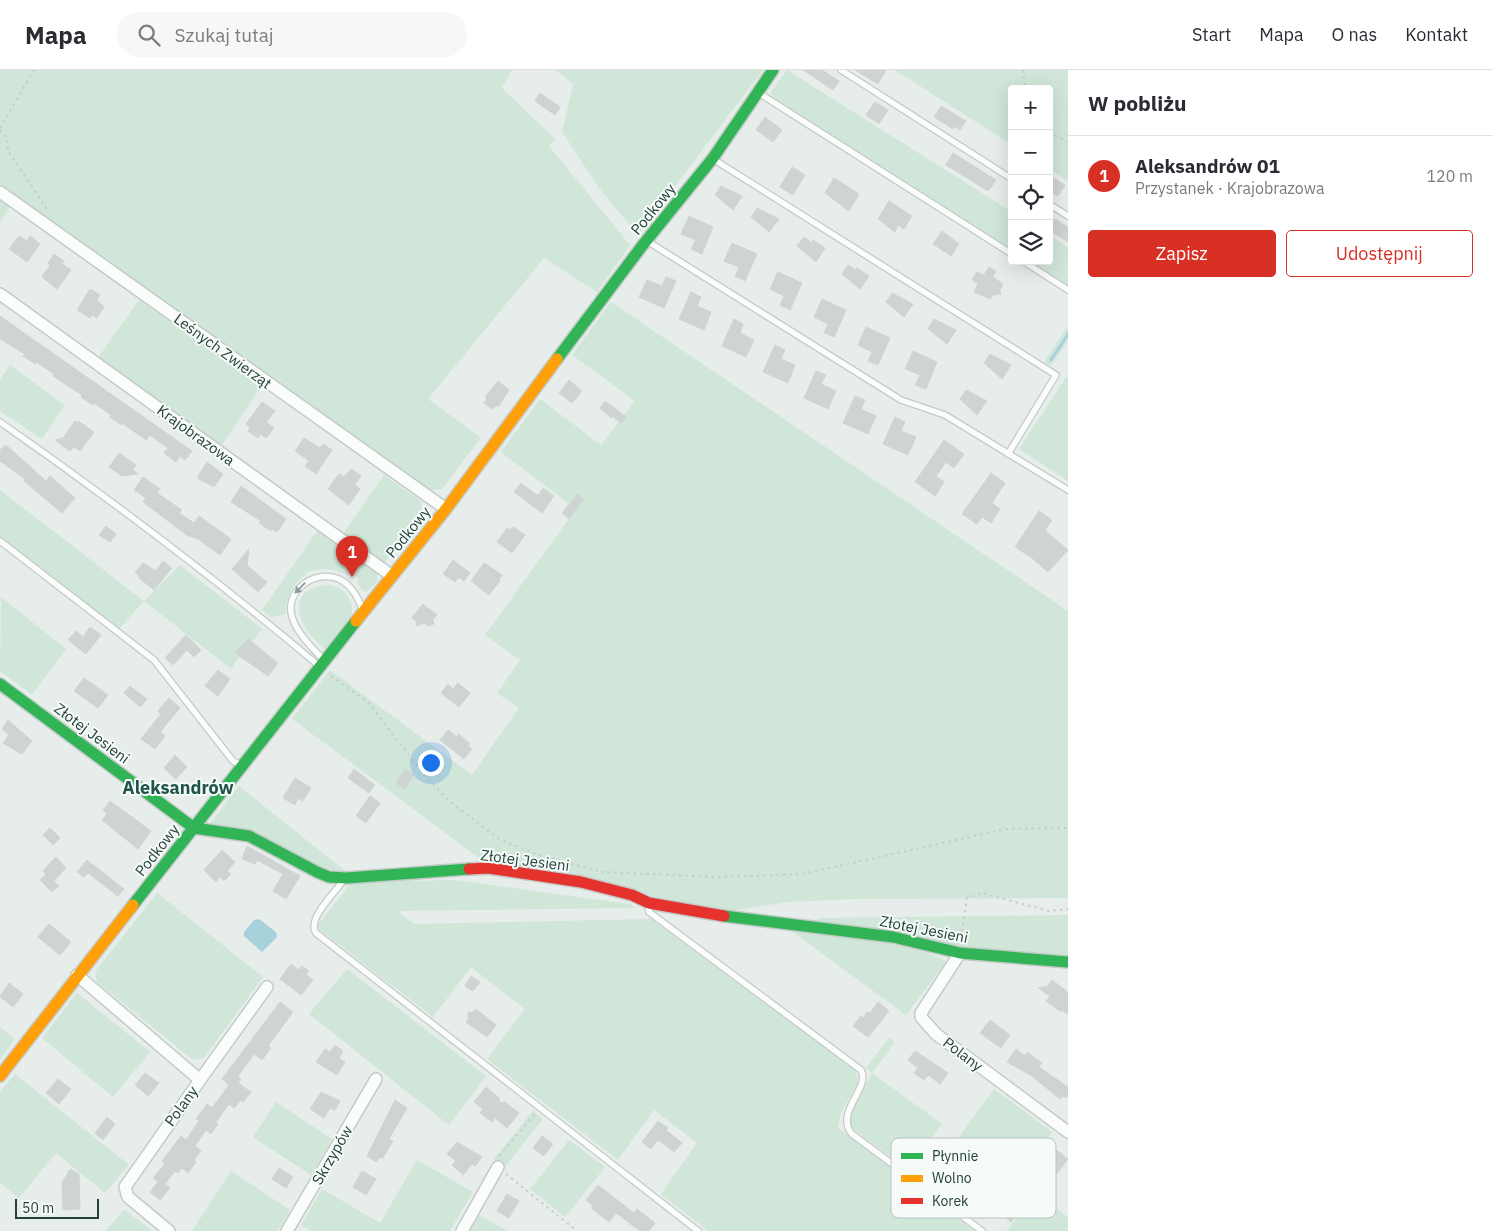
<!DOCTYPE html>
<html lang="pl">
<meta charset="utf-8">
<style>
:root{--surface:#fff;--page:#f7f7f7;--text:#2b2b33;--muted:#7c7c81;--line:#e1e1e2;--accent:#d93025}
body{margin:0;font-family:"IBM Plex Sans",sans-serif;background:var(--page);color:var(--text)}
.controls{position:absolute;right:15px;top:15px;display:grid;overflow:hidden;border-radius:5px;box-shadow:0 5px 20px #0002}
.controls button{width:45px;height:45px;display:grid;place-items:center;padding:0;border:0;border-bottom:1px solid var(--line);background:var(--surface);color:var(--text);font:25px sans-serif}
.scale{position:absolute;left:15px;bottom:12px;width:84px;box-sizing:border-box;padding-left:5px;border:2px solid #24413a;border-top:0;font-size:14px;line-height:18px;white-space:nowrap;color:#24413a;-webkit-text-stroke:4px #f6fbf9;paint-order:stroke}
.you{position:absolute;left:430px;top:692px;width:18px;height:18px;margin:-12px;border:4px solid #fff;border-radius:50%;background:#1a73e8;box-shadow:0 0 0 8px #1a73e833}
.badge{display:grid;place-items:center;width:32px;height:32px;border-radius:50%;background:var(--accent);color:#fff;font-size:16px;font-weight:700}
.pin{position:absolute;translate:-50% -41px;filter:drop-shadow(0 1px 2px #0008)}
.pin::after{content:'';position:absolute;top:26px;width:18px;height:15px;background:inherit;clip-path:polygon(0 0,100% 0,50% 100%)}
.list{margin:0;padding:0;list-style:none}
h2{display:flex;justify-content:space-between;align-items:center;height:65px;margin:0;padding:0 20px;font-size:21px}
h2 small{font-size:16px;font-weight:400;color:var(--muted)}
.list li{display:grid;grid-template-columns:32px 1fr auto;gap:15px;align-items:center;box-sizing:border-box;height:80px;padding:0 20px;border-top:1px solid var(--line)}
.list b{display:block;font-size:19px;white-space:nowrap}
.list p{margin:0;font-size:16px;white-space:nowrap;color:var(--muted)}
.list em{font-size:16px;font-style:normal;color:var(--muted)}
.actions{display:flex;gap:10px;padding:15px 20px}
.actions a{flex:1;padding:11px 0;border:1px solid var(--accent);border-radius:5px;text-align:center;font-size:18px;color:var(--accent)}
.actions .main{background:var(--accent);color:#fff}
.icon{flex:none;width:28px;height:28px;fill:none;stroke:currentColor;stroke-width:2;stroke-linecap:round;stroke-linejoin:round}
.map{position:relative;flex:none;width:1068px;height:1161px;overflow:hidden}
header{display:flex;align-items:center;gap:30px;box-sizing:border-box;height:70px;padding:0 25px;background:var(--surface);border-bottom:1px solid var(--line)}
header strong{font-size:24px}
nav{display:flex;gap:28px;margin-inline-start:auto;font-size:18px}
.search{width:350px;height:45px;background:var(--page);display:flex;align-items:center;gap:12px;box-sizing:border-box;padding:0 18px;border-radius:28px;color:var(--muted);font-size:19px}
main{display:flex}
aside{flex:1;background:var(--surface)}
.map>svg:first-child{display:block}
.green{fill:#d0e6d8}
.water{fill:#a8d2db}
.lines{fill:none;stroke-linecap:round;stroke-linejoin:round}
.stream{stroke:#a8d2db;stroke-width:3}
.building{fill:#ced4d2;stroke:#d0d5d3}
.lane-casing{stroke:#c4cac7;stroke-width:8}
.street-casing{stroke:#c4cac7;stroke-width:14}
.fast-casing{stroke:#c3cac7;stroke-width:14}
.slow-casing{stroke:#c3cac7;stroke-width:14}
.jam-casing{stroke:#c3cac7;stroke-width:14}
.path{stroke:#c6cecc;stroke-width:2;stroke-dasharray:2.5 4;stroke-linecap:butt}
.lane{stroke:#fbfcfc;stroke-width:5.5}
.street{stroke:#fbfcfc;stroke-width:11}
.fast{stroke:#30b455;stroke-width:11}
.slow{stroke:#ff9f0a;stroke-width:11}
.jam{stroke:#e5322d;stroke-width:11}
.oneway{fill:#909e9b}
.labels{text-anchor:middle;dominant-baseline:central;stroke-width:4;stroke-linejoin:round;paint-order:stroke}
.street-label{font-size:15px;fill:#24413a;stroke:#f6fbf9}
.quarter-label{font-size:18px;font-weight:bold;fill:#1f5449;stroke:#f6fbf9}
.key{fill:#f6fbf9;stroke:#b7c3c0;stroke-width:1}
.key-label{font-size:14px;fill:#24413a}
</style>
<header>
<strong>Mapa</strong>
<div class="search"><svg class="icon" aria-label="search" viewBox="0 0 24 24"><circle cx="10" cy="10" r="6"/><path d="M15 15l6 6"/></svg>Szukaj tutaj</div>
<nav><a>Start</a><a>Mapa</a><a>O nas</a><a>Kontakt</a></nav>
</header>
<main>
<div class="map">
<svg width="1068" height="1161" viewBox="0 0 1068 1161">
<rect width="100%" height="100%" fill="#e7edea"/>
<path class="green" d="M0,0H512L502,18L555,69L549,76L630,175L597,222L544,188L428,329L481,368L442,419L430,420L0,114Z
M556,0H763L638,165L599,118L562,62L573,14Z
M787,0L1012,142V182L778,31L770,23Z
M895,0H1068V111L1049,99V19H1012V75Z
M0,130L10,137L0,152Z
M1049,165L1068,177V217L1027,191H1049Z
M139,230L261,317L220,378L97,289Z
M611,232L1068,541V828L856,829L788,832L731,841L487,794L292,649L330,600L472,705L519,638L497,623L520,590L485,565L576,439L501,382L540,329L601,375L635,331L572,285Z
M1068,256V271L1051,296L1044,292Z
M10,295L65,335L42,369L0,341V310Z
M1066,307L1068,308V411L1019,379Z
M384,405L421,431L423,443L383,495L342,465Z
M0,420L144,531L180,495L262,559L252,572L255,574L242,589L239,587L231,599L144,531L119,559L0,466Z
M318,460L376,501L378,510L367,522L362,520L357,512L359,509L350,502L347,505C332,498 321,497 305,503L306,505C291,515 286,527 285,544L271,547L262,540Z
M327,515C342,516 358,530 350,547C344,558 334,569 326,579C300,561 280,520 327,515Z
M1,527L66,579L32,625L0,601Z
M239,716L349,804L338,802L210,754Z
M456,810L630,834L636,838L397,841L414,854L651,849L855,1000L858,1012L841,1043L838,1058L975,1161H708L661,1124L697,1073L654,1040L618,1090L487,989L525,939L471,897L433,947L316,857L352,812Z
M157,823L263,907L204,988L193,990L97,912L95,902Z
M1068,845V886L956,877L805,852L824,848Z
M793,862C831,866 916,871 946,892L906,945Z
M347,899L486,1006L449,1055L309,944Z
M77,923L150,982L113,1027L42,968Z
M0,957L15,969L0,990Z
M889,968L895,972L872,1003L942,1054L908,1100L851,1057L850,1046L872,1003L866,998Z
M15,1004L129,1095L105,1123L56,1083L19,1128L0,1113V1022Z
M994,1019L1052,1062L1017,1110L959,1067Z
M276,1032L332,1069L311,1105L253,1067Z
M533,1041L543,1049L504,1098L493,1090Z
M569,1070L605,1097L565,1147L530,1119Z
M417,1090L473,1122L450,1161H311L301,1155L322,1119L380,1153Z
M231,1101L290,1140L278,1161H192Z
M1035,1123L1068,1147V1161H1007Z
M124,1139L152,1161H106Z
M479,1145L508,1161H470Z"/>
<path class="water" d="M259,849L276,862L277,867L262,882L244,866V862L254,850Z"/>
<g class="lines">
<path class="stream" d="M1051,290L1068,264"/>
</g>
<path class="building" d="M803,0H822L839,11L833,20Z
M855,0H886L878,14Z
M540,23L560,37L555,45L535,31Z
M875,32L888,40L879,54L866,45Z
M941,36L966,51L960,60L954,56L953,59L934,47Z
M765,47L782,60L773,72L756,60Z
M953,83L996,110L988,121L946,95Z
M792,97L805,105L793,125L780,117Z
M1049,105L1065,115L1058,126L1049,121Z
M834,108L859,124L849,141L825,123Z
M721,116L742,126L733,140L715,125Z
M889,131L912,146L904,159L898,155L895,162L878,149Z
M757,138L779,149L769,162L751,147Z
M689,146L713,157L702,184L691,179L696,170L681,164Z
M1055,149L1068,157V172L1049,160Z
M942,161L959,174L951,186L933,174Z
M19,166L27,171L30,166L40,174L27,192L9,179Z
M804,167L812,173L813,170L825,178L816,192L797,176Z
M732,173L757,184L745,211L735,206L739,197L724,191Z
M54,184L64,191L62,194L71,200L57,219L42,207L50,195L48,193Z
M848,195L856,200L857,198L869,206L860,219L842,204Z
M989,197L996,201L993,207L1003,214L1000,220L1001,224L993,225L990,229L974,222L978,214L972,210L977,202L984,205Z
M778,202L802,213L790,240L780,235L784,226L770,219Z
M666,207L676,211L664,238L639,227L647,210L662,216Z
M90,219L100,225L97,230L104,237L97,248L92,245L90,248L77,240Z
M691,222L701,227L697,236L711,242L704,260L679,249Z
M892,223L913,234L904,247L886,232Z
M822,229L846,240L834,267L824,263L828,254L814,247Z
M0,246L192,381L185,390L180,386L176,392L164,383L168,378L150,365L146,370L122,353L121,355L110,347L111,345L94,333L92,335L81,327L82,325L53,306L54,304L36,292L35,294L23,286L25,284L0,269Z
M734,249L743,254L740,263L754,270L746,287L722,276Z
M934,249L956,260L947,274L928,259Z
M866,257L890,268L878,295L868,291L872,282L858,275Z
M775,275L785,280L781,289L795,295L788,313L763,302Z
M913,281L937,292L926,319L915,315L920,305L905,299Z
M990,284L1011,295L1002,309L984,293Z
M816,301L826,305L821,314L836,321L828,339L804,328Z
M569,310L582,321L572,333L559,323Z
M498,311L509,320L498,337L496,335L493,339L484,333L487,329L485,327Z
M966,320L987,331L977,345L960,329Z
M855,326L865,330L861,339L876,346L868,364L843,353Z
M605,331L626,347L621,353L613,347L611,348L600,338Z
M262,332L275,341L266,352L274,358L266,368L260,364L258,368L248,361L250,357L246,354Z
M895,347L905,352L901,361L916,367L908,385L883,374Z
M75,351L77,353L78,351L94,362L80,381L75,377L69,381L55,370L63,368Z
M304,368L320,378L323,374L332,380L316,404L305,396L309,391L295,381Z
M944,370L964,384L954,398L946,392L936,406L944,412L935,426L915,412Z
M6,375L46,411L50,406L75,428L62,443L24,411L25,409L0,391V380Z
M119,383L136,395L133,400L138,404L122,406L109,397Z
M207,392L223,404L214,417L197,408Z
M351,399L361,406L355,415L360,419L349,435L328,419L339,404L344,407Z
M991,403L1005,413L992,433L1000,439L991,453L982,447L977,454L962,444Z
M143,407L160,419L157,423L182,440L179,443L194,453L199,446L231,469L220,485L198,469L188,466L143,432L146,428L134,420Z
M521,413L538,426L543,418L554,426L542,443L514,422Z
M241,416L286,449L277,462L272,459L271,461L259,453L261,451L231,432Z
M578,424L584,429L569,449L562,443Z
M1039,441L1052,450L1045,460L1068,480L1048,502L1032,488L1015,477Z
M106,456L116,464L110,472L99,465Z
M513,457L525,465L512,483L497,472L507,458L510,460Z
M249,479L247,495L267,512L258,522L232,499Z
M453,490L470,503L464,511L459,507L455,512L443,504Z
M163,491L172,498L154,520L139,508L140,506L135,503L143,493L156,501Z
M484,493L502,505L499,510L500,511L489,525L471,511Z
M423,534L437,545L433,549L434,554L428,556L424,553L417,556L416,551L412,548Z
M90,557L101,565L86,584L68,570L76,561L83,567Z
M186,565L201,580L194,587L187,580L173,595L165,588Z
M248,569L278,593L268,606L235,583Z
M218,600L230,609L218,626L205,616Z
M84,608L108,625L98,638L74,621Z
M458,613L470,623L459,637L441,623L448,614L453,619Z
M130,616L147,629L140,637L124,623Z
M169,628L180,638L160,662L165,666L155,679L141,669L161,644L158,641Z
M8,650L32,671L22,684L3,673L9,665L2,659Z
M448,660L457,667L459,664L470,674L468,676L472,679L464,689L440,670Z
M175,685L187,697L176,709L164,698Z
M354,699L375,715L369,723L348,708Z
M405,699L414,705L405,719L396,713Z
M295,708L311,718L303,731L298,728L295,735L283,728Z
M370,726L380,733L366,753L356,746Z
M110,731L151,761L138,779L102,750L107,744L103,740Z
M50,758L60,768L53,775L43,765Z
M247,776L300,806L286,829L273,821L283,804L257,790L255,794L242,789Z
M222,780L235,792L227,801L231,804L224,811L220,807L216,812L204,800Z
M56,787L66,798L54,811L59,816L52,822L40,810L46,804L43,801Z
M87,790L124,819L118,826L88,803L84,807L77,802Z
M49,854L71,872L60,885L38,867Z
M291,894L299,900L302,896L309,901L306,905L313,910L301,925L280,909Z
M471,906L480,912L473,921L465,916Z
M1052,910L1068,922V944L1062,940L1061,942L1046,931L1050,926L1038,918L1048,916Z
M9,913L23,924L13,937L0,927Z
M280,932L293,942L268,976L271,978L262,990L254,984L238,1006L241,1009L238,1013L251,1022L243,1032L241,1030L234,1038L229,1034L216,1052L218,1054L211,1064L206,1060L195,1076L201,1081L194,1090L196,1092L188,1103L182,1098L178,1103L175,1101L165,1114L170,1118L160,1130L150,1122L158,1112L153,1108L165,1094L162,1091L181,1066L186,1070L199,1051L196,1049L207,1034L212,1038L229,1015L222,1009Z
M878,932L889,941L868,967L853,956L861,946L863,948L867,942L870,943Z
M476,939L496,955L487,967L466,952L468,949V942H473Z
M990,950L1010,965L1001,978L980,963Z
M335,975L343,981L339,988L345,992L337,1005L316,992L325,979L330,982Z
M1016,979L1025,986L1027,982L1042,993L1039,997L1068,1017V1027H1062L1060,1029L1032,1006L1007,992Z
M915,981L948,1003L940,1014L928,1005L924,1010L914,1003L918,998L908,990Z
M145,1003L159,1013L148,1026L135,1015Z
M58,1009L71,1019L59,1034L46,1023Z
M486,1017L499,1028L500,1033L505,1032L519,1043L507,1058L495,1048L492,1052L480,1043L483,1039L474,1032Z
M321,1022L340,1031L335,1040L330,1038L324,1048L310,1039Z
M395,1030L407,1038L389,1069L393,1071L382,1089L380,1087L376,1092L367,1086Z
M107,1047L115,1054L103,1070L95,1063Z
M658,1051L668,1058L666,1060L682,1073L674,1082L658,1070L651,1079L642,1072Z
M542,1066L553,1074L544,1086L533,1078Z
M457,1072L482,1087L475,1096L472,1094L463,1105L452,1095L456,1091L447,1084Z
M1055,1079L1068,1089L1055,1106L1043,1098V1094Z
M279,1098L293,1107L286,1118L272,1109Z
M70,1099L79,1104L80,1139L63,1140L62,1113Z
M362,1101L376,1109L366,1125L353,1117Z
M598,1115L634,1143L637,1139L655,1153L649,1161H640L616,1143L609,1152L591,1138L593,1136L586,1130Z
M1004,1120L1023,1135L1011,1152L1000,1143L1002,1140L994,1134Z
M507,1124L519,1131L509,1148L497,1141Z"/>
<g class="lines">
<defs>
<path id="lane" d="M841,0L1012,109
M759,23L1012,184
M713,89L1056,305L1008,384
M1049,134L1068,146
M647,171L901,330L945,345L1068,420
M1023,191L1068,220
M0,352C109,428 216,509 318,595
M0,471L154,590L233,691L241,695
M323,589C311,577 293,559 291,542C288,517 317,500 339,509C351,515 358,527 362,539
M344,810C336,821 306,850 316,863L698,1161
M648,835L649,842L861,1000C871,1018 834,1042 852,1064L982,1161"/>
<path id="street" d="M0,122L446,439
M0,224L392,506
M960,883L921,943V947L936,964L1068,1062
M77,905L200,1010L125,1117L128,1127L169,1161
M200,1010L267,917
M287,1161L376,1009
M462,1161L498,1097"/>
<path id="fast" d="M557,289L642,176L713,88L773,0
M0,614L194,758L249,766L317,802L329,807L346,808L469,799
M133,835L356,551
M724,846L893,867L960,883L1068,892"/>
<path id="slow" d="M356,551L446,439L557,289
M0,1006L133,835"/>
<path id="jam" d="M469,799L488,798L581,812L632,825L649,833L724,846"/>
</defs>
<use href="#lane" class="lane-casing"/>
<use href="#street" class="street-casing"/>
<use href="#fast" class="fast-casing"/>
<use href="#slow" class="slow-casing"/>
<use href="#jam" class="jam-casing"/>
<path class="path" d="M1023,0L1025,19
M0,58L34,0
M0,60L7,67L8,81L49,142
M1049,62L1068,72
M331,606L368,632L420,700L448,730L499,769L539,785L598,801
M601,802L719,807L802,804L1006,759L1068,758
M961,868L967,828L982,823L1049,841L1068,839
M499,1086L535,1044
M506,1104L577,1161"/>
<use href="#lane" class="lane"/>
<use href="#street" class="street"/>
<use href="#fast" class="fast"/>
<use href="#slow" class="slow"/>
<use href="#jam" class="jam"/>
</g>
<defs><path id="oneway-solid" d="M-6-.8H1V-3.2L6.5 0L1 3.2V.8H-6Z" transform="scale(1.25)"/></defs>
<use class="oneway" href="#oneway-solid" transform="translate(300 518) rotate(134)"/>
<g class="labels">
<g class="street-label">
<text transform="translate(653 139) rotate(-51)">Podkowy</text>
<text transform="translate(223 281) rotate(36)">Leśnych Zwierząt</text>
<text transform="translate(196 365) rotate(36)">Krajobrazowa</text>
<text transform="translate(408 462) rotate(-51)">Podkowy</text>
<text transform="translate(92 663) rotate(37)">Złotej Jesieni</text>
<text transform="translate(157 780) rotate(-52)">Podkowy</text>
<text transform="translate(525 790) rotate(7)">Złotej Jesieni</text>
<text transform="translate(924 859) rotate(11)">Złotej Jesieni</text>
<text transform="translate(963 984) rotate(37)">Polany</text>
<text transform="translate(181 1036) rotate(-54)">Polany</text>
<text transform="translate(332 1085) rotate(-60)">Skrzypów</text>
</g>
<g class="quarter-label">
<text x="178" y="717">Aleksandrów</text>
</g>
</g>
<rect x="891" y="1068" width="165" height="80" rx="8" class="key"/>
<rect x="901" y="1083" width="22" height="6" fill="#30b455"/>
<rect x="901" y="1105" width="22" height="7" fill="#ff9f0a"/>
<rect x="901" y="1128" width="22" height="6" fill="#e5322d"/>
<g class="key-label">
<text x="932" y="1091">Płynnie</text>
<text x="932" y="1113">Wolno</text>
<text x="932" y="1136">Korek</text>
</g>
</svg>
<div class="controls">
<button>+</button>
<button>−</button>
<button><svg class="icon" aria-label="locate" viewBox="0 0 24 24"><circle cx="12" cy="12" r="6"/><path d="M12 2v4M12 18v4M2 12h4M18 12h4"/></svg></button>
<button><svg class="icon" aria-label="layers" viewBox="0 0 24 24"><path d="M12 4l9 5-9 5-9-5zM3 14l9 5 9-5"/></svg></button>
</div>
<div class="scale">50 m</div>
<div class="you"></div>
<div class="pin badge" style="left:352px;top:507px">1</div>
</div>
<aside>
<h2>W pobliżu<small></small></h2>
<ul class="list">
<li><span class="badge">1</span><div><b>Aleksandrów 01</b><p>Przystanek · Krajobrazowa</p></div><em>120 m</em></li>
</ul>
<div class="actions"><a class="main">Zapisz</a><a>Udostępnij</a></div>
</aside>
</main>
